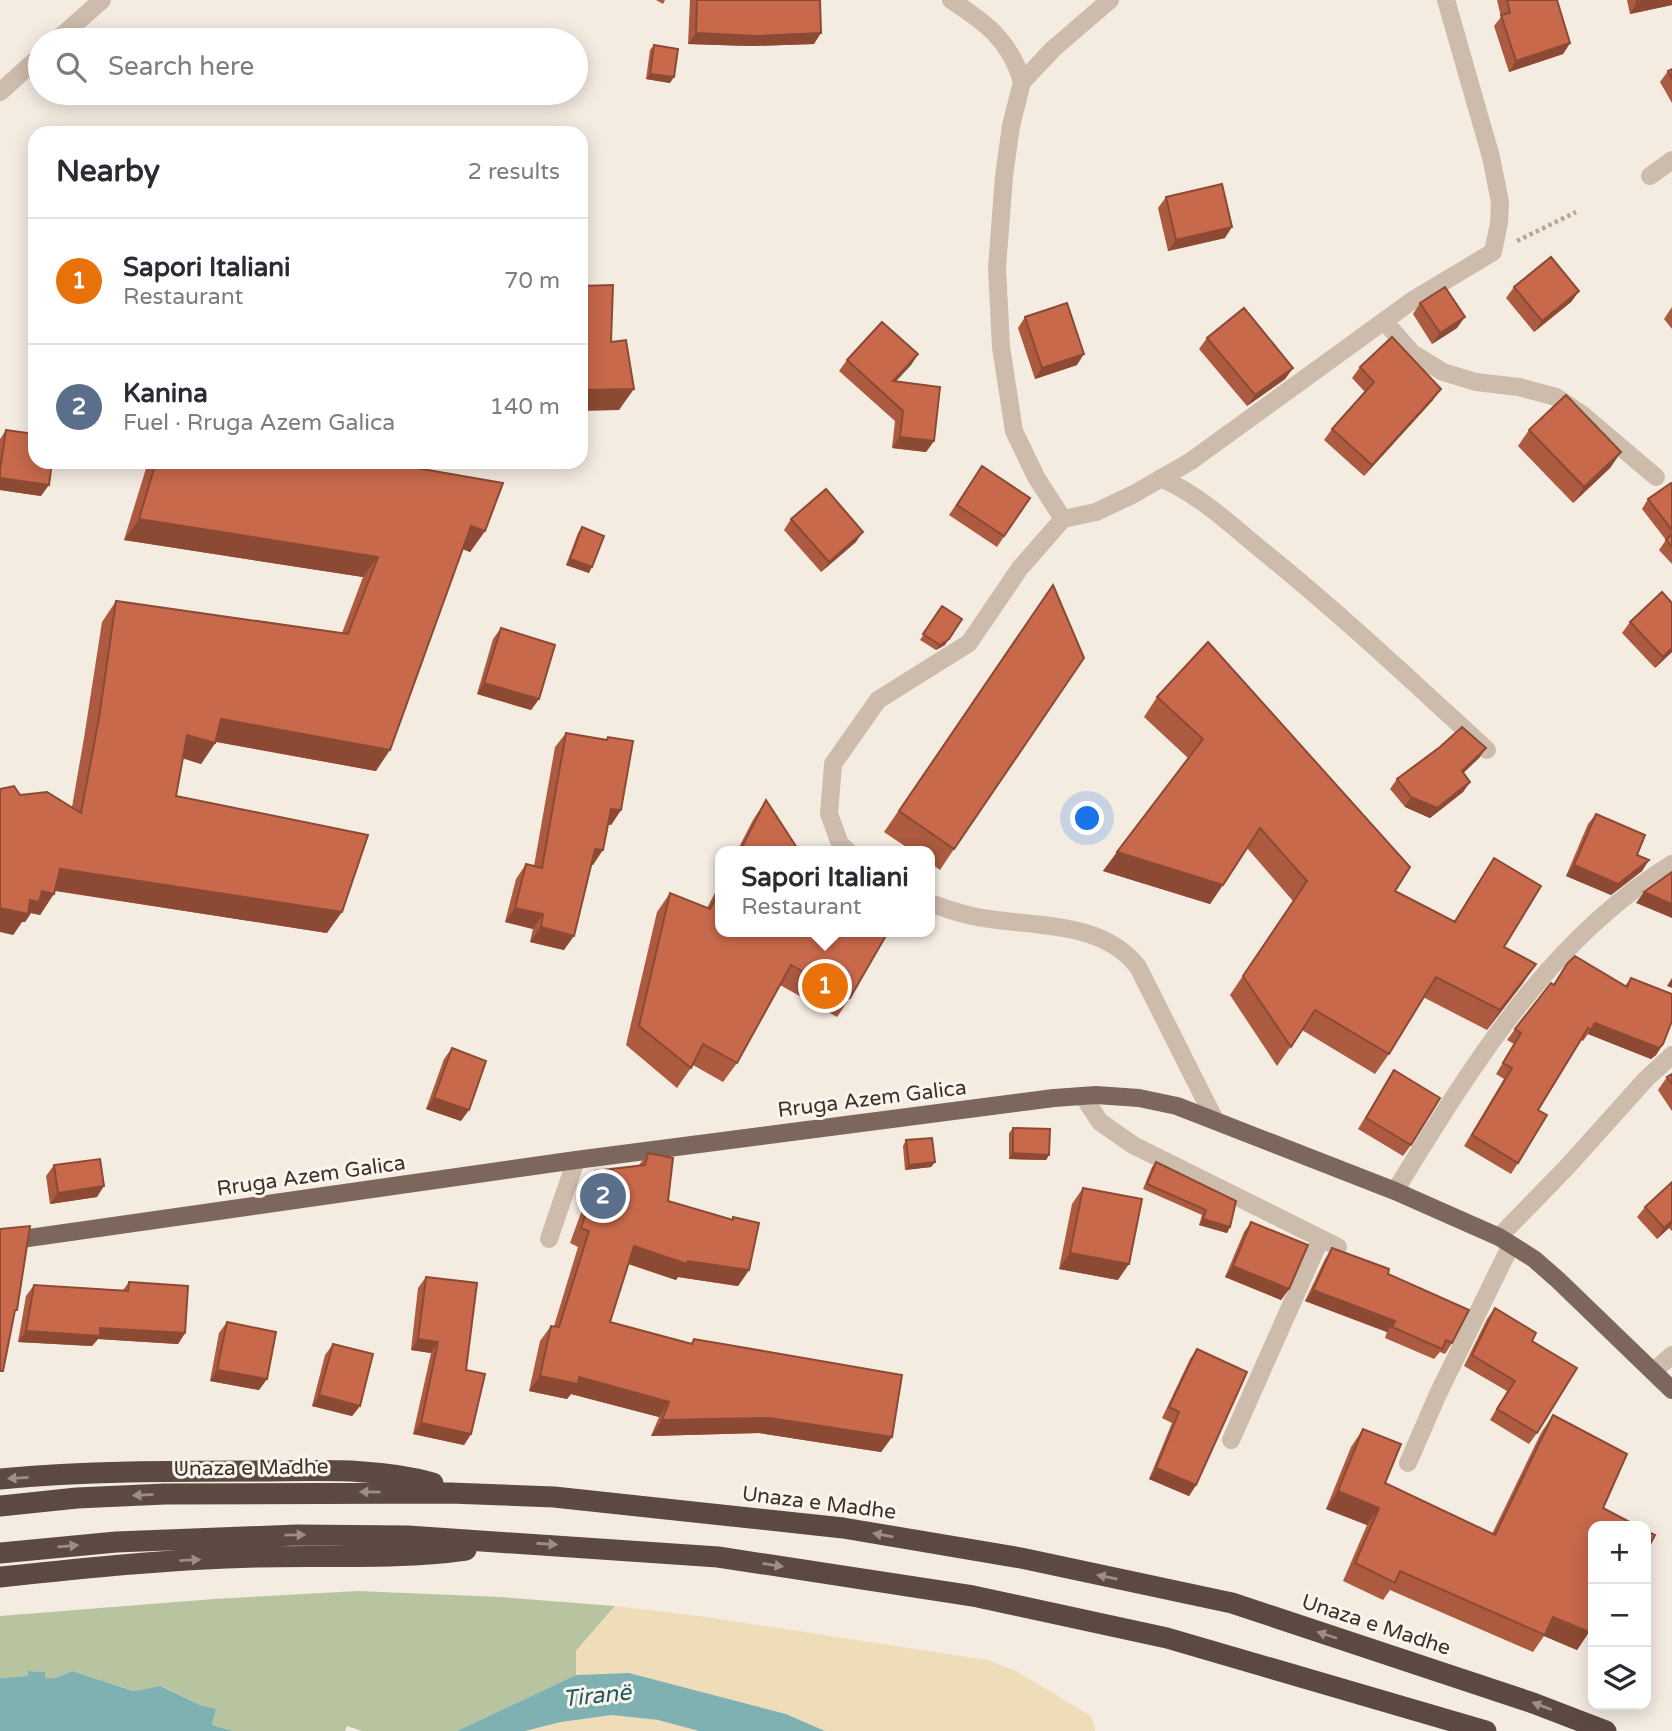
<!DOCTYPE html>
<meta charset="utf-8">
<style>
:root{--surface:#fff;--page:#f2f2f3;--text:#2b2b33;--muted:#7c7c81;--line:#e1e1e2;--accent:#1f5a5e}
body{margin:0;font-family:"Varela Round",sans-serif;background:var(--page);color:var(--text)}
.controls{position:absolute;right:21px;bottom:21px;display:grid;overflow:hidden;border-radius:14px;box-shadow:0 4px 18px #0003}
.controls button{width:63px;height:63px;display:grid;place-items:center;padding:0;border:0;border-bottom:2px solid var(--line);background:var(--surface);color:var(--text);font:35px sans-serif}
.you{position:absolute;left:1088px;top:819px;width:24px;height:24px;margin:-18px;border:5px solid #fff;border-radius:50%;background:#1a73e8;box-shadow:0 0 0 10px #1a73e833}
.badge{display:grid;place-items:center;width:46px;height:46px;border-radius:50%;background:var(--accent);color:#fff;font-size:23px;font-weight:700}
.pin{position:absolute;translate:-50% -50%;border:4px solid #fff;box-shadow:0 2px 7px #0006}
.popup{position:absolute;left:715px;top:846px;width:220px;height:91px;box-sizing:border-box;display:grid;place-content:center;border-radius:14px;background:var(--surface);filter:drop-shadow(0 2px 5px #0005);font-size:23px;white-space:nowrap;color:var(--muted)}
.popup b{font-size:26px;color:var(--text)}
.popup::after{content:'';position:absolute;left:50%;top:100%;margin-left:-14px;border:14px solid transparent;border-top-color:var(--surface)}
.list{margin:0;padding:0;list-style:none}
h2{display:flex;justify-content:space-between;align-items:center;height:91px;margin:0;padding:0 28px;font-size:30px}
h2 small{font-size:23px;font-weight:400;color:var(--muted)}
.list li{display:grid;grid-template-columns:46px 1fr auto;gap:21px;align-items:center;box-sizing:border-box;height:126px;padding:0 28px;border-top:2px solid var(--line)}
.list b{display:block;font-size:26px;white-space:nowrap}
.list p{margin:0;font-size:23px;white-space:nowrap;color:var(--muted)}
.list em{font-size:23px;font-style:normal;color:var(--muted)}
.icon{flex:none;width:38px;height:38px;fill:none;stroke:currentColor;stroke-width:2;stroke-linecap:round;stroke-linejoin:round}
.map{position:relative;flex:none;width:1672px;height:1731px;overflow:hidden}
.search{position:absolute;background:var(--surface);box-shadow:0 4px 18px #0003;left:28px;top:28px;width:560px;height:77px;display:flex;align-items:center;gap:18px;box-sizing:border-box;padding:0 24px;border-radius:38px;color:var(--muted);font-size:26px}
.panel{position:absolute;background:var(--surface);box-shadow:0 4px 18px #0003;left:28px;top:126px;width:560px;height:343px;border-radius:21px}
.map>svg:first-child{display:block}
.green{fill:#b8c4a0}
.sand{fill:#efdcb8}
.water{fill:#7fb0b2}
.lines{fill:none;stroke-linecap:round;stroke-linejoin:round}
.path{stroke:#b9a596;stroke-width:4.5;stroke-dasharray:3.5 3.5;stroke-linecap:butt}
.minor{stroke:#cdbbac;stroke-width:18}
.major{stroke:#7d675c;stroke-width:18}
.highway{stroke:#5c4a42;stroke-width:21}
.wall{fill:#ac5a40}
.shaded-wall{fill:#8c4a34}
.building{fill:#c8694b;stroke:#8c4a34;stroke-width:2}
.oneway{fill:#9c8e87}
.labels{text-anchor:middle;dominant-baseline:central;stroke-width:6;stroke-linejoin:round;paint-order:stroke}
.street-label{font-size:21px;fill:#3b302b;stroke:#fbf5ee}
.water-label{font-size:23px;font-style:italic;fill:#1f5a5e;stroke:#fbf5ee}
</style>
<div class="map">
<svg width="1672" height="1731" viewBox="0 0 1672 1731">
<rect width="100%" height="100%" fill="#f4ebe1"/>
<path class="green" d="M358,1591L500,1597L615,1606L576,1651V1675L457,1731H362L347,1726L345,1731H233L212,1725L216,1709L200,1705L162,1686L135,1691L72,1671L56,1678H45V1672L29,1671L28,1676L0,1678V1616L214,1599Z"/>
<path class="sand" d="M615,1606L706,1617L987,1660L1016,1671L1091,1716L1095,1731H825L786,1714L629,1673L576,1675V1651Z
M612,1715L658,1720L699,1731H525L561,1722Z"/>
<path class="water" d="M28,1671L45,1672V1678H56L72,1671L134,1691L161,1686L200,1705L216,1709L212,1725L233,1731H0V1678L28,1676Z
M629,1673L786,1714L825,1731H699L658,1720L612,1715L561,1722L525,1731H457L576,1675Z"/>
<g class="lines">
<path class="path" d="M1517,241L1576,212"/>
<path class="minor" d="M951,0C986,23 1010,40 1022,82
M57,40L102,0
M0,92L40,56
M1650,176L1672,160
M1385,322L1412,353L1443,372L1476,382L1519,387L1556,397L1583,415L1656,477
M1161,478C1201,496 1231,525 1264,552C1342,615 1414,683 1487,750
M1063,519L1036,477L1014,431L1001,347L997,268L1004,176L1011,126L1022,82L1053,49L1110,0
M848,851L840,844L829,814L833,764L878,700L969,643L1020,568L1063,519L1096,512L1134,494L1191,461L1413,300L1493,252L1499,223L1500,202L1491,157L1446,0
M930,903C944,908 958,913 972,916C1027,928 1101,918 1138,967L1215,1120
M1083,1096L1100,1122L1133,1145L1338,1247
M1395,1191C1470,1069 1547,941 1672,864
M1499,1237L1567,1167L1646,1079L1672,1055
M549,1239L576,1160
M1653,1372L1672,1355
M1231,1440L1320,1240
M1408,1463L1438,1394L1511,1245"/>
<path class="major" d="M0,1242L576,1160L1054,1098L1096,1095L1139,1098L1177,1106L1395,1191L1499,1237L1534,1259L1558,1280L1672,1390"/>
<path class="highway" d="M0,1479C85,1471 172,1471 257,1471C315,1471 377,1467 433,1483
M0,1506L77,1498L165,1494L450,1493L554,1497L843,1528L1021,1558L1232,1603L1533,1703L1606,1731
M0,1553L116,1542L297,1535L408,1536L718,1557L973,1596L1167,1638L1486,1731
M0,1577C85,1568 171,1559 257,1557C326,1555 397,1560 466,1550"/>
</g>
<path class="wall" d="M656,0H665L663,4Z
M690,0H820L814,44L750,46L688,44Z
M1497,0H1557L1570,43L1563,54L1509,72L1494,26L1501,17Z
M1627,0H1672V5L1630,14Z
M654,45L670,83L646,79L650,50Z
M1672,69V103L1660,82L1668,71Z
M1166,197L1225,238L1168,251L1158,208Z
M1514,287L1579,291L1571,302L1534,332L1506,298Z
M1420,303L1457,328L1432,344L1413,314Z
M1672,307V329L1664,319Z
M1025,317L1077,365L1035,379L1018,328Z
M1207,338L1293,368L1285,379L1247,406L1199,349Z
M918,354L911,365L895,382L934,441L926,452L892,448L895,421L839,371L847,360Z
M1360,367L1433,400L1364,476L1324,440L1332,429L1365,392L1352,378Z
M6,430L41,496L0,490V439Z
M1529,430L1621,452L1610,468L1573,503L1518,446Z
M148,462H382L485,531L470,552L463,549L376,771L216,742L201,764L183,758L176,796L327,933L55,891L40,915L31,913L25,922H22L13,935L20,795L72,807L84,738L102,622L116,601L342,633L363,577L124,540Z
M982,466L1030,498L997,547L949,515Z
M1672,484V564L1659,550L1666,540L1642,509L1648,499Z
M791,519L856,542L821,572L784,530Z
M582,527L589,573L566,565L578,533Z
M1053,585L954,849L940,870L930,863V851H912L884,832Z
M942,606L945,645L936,650L920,640Z
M1630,622L1672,652L1655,668L1622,633Z
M501,628L539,699L531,710L477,694L493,639Z
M1157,697L1395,891L1454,921L1481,878L1494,858L1504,947L1523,983L1487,1030L1423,997L1389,1054L1375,1074L1302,1030L1277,1066L1230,995L1293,901L1247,848L1210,904L1103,871L1188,758L1144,717Z
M566,733L606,740L608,737L621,810L611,825L608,824L593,865L591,864L564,950L530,942L533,929L505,922L516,879L526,864L534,866L555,747Z
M1486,748L1479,758L1463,773L1470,782L1463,792L1430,818L1405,807L1390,789L1397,779Z
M766,800L799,851H737L753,820Z
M1596,814L1637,855L1649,860L1642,871L1611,895L1566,876L1588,824Z
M720,883V932L831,938L835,932H888L850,998L837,1017L780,985L737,1063L723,1082L693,1065L677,1088L626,1045L657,912L670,893L707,908Z
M1567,964L1625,986L1631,978L1663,1044L1656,1055L1651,1059L1588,1034L1583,1041L1581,1040L1538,1110L1518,1163L1511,1174L1464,1146L1504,1079L1496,1074L1514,1044L1507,1040L1515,1029L1554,985Z
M452,1048L461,1121L426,1109L444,1059Z
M1394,1070L1411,1145L1403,1156L1358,1129Z
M1672,1074V1111L1658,1090L1667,1077Z
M1013,1128L1049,1155L1046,1160L1009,1159V1133Z
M906,1140L935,1162L931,1167L905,1170L903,1146Z
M648,1153L668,1201L732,1220L733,1217L749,1270L738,1286L678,1277L676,1280L628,1264L610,1322L691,1344L694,1339L892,1437L881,1452L759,1433L651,1436L659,1417L571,1394L567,1399L529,1391L540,1341L551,1326H554L578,1247L570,1243L586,1199L584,1187L595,1171L639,1165Z
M1156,1162L1230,1227L1227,1233L1199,1225L1202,1215L1143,1189L1152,1167Z
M54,1165L97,1197L50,1204L46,1176Z
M1672,1182V1231L1669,1228L1657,1239L1637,1217L1645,1207Z
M1083,1188L1118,1280L1059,1269L1072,1204Z
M1251,1222L1289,1289L1281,1300L1225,1277L1244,1232Z
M1332,1248L1388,1274L1452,1343L1445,1354L1440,1352L1434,1359L1385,1338L1387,1332L1305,1301L1325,1259Z
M426,1277L471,1434L464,1445L413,1434L431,1353L411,1350L418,1288Z
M129,1282L185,1333L178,1344L98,1339L92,1346L18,1342L26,1296L34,1285L123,1290Z
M1495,1308L1532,1341L1537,1433L1529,1444L1490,1420L1507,1391L1464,1366L1487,1319Z
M227,1322L267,1379L259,1390L210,1381L219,1333Z
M333,1344L360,1406L352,1416L312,1406L325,1355Z
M1197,1349L1196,1485L1189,1496L1149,1479L1172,1423L1162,1418L1190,1359Z
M1553,1415L1593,1526V1635L1589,1632L1577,1650L1544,1636L1533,1652L1390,1590L1383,1600L1343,1581L1367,1525L1326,1509L1351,1447L1363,1429L1385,1483L1492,1534L1541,1433Z"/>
<path class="shaded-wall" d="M1651,0H1672V5L1630,14L1637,3Z
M696,33H821L814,44L750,46L688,44Z
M1570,43L1563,54L1509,72L1516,61Z
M650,74L674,77L670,83L646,79Z
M1232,227L1225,238L1168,251L1176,240Z
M1579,291L1571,302L1534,332L1542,321Z
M1465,317L1457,328L1432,344L1440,333Z
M918,354L911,365L886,392L893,381Z
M1084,354L1077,365L1035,379L1042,368Z
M1293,368L1285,379L1247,406L1255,395Z
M634,389L619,410L581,411V390Z
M1441,389L1433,400L1364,476L1372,465Z
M900,437L934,441L926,452L892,448Z
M1621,452L1610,468L1573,503L1584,487Z
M0,478L49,485L41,496L0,490Z
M139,519L378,557L363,577L124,540Z
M471,526L485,531L470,552L457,547Z
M863,532L856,542L821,572L829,562Z
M570,559L592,567L589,573L566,565Z
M949,639L945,645L936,650L940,645Z
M1672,648V652L1655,668L1663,657Z
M484,683L539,699L531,710L477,694Z
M221,719L390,750L376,771L207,740Z
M187,735L215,743L201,764L172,755Z
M1486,748L1479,758L1455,781L1462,771Z
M1470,782L1463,792L1430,818L1405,807L1411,797Z
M611,809L621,810L611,825L601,823Z
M595,849L603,850L593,865L585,863Z
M1117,852L1223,885L1210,904L1103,871Z
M1649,860L1642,871L1611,895L1566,876L1574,865Z
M60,869L342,912L327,933L45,889Z
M42,891L54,894L40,915L31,913L25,922H22L13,935L0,932V908L30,900Z
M1644,892L1672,904V918L1636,903Z
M515,908L543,914L533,929L505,922Z
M541,927L574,936L564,950L530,942Z
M1536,964L1523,983L1487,1030L1500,1010Z
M1672,978V988L1667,986Z
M1595,1023L1663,1044L1656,1055L1651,1059L1588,1034Z
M434,1098L469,1110L461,1121L426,1109Z
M1013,1153L1049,1155L1046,1160L1009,1159Z
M935,1162L931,1167L905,1170L909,1165Z
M104,1186L97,1197L50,1204L58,1193Z
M1203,1219L1230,1227L1227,1233L1199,1225Z
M1672,1221V1223L1669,1228L1657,1239L1664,1228Z
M634,1246L749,1270L738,1286L678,1277L676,1280L623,1262Z
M1070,1253L1129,1264L1118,1280L1059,1269Z
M1233,1266L1289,1289L1281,1300L1225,1277Z
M1313,1290L1395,1321L1387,1332L1305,1301Z
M100,1328L185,1333L178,1344L98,1339L92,1346L18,1342L26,1331Z
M418,1339L438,1342L431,1353L411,1350Z
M217,1370L267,1379L259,1390L210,1381Z
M540,1376L579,1377L669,1402L659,1417L571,1394L567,1399L529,1391Z
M319,1395L360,1406L352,1416L312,1406Z
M770,1418L892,1437L881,1452L759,1433L651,1436L662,1420Z
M421,1423L471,1434L464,1445L413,1434Z
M1156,1468L1196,1485L1189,1496L1149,1479Z
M1338,1491L1379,1508L1367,1525L1326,1509Z
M1553,1617L1589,1632L1577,1650L1544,1636Z"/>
<path class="building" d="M697,0H820L821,33L757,36L696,33Z
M1507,0H1557L1570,43L1516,61L1501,15L1510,13Z
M1637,0H1651L1637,3Z
M654,45L678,49L674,77L650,74Z
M1672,69V79L1668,71Z
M1222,184L1232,227L1176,240L1166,197Z
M1551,257L1579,291L1542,321L1514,287Z
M613,285L611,342L626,340L634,389L581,390V286Z
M1445,287L1465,317L1440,333L1420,303Z
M1067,303L1084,354L1042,368L1025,317Z
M1244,308L1293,368L1255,395L1207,338Z
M882,322L918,354L893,381L940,387L934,441L900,437L903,411L847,360Z
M1392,337L1441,389L1372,465L1332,429L1374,382L1360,367Z
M1566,395L1621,452L1584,487L1529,430Z
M6,430L35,434V462H52L49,485L0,478V470Z
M156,462H382L503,483L485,531L471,526L390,750L221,719L215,743L187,735L176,796L368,835L342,912L60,869L54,894L42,891L39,902L30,900L28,914L0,908V789L14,786L20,795L47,792L81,813L99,718L116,601L348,634L378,557L139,519Z
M982,466L1030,498L1004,536L957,505Z
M1671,483L1672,484V530L1648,499Z
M826,489L863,532L829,562L791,519Z
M582,527L604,536L592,567L570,559Z
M1672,534V547L1666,540Z
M1053,585L1084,658L954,849L899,811Z
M1662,592L1672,603V648L1663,657L1630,622Z
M942,606L962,619L949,639L940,645L923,634Z
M501,628L555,645L539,699L484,683Z
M1208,642L1410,867L1395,891L1455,922L1494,858L1541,886L1504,947L1536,964L1500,1010L1436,977L1389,1054L1315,1010L1291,1047L1243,976L1307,881L1260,828L1223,885L1117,852L1203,739L1157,697Z
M1462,727L1486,748L1462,771L1470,782L1437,808L1411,797L1397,779L1440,747Z
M566,733L607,740L608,737L633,741L621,810L611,809L603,850L595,849L574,936L541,927L543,914L515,908L526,864L542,868Z
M766,800L799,851H740Z
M1596,814L1645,835L1637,855L1649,860L1618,884L1574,865Z
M1672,872V904L1644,892Z
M720,890V932H820L833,939L837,932H888L850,998L791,965L737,1063L703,1044L691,1068L639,1026L670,893L710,909Z
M1575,956L1627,987L1631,978L1672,994V1021L1663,1044L1659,1048L1595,1023L1591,1030L1588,1028L1538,1110L1547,1115L1518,1163L1472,1135L1512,1068L1503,1063L1521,1033L1515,1029L1551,983L1554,985L1567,964Z
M452,1048L486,1061L469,1110L434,1098Z
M1394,1070L1440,1098L1411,1145L1366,1118Z
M1672,1074V1084L1667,1077Z
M1013,1128L1050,1129L1049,1155L1013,1153Z
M932,1138L935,1162L909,1165L906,1140Z
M648,1153L673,1158L668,1201L733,1220V1217L759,1223L749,1270L688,1261L687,1264L634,1246L610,1322L692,1344L694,1339L902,1375L892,1437L770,1418L662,1420L669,1402L579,1377L578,1384L540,1376L551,1326L559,1327L589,1231L581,1228L596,1183L595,1171L645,1165Z
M100,1159L104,1186L58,1193L54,1165Z
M1156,1162L1236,1201L1230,1227L1203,1219L1206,1210L1147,1184Z
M1672,1182V1221L1664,1228L1645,1207Z
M1083,1188L1142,1199L1129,1264L1070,1253Z
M1251,1222L1308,1245L1289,1289L1233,1266Z
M30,1226L17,1310H15L3,1371H0V1229Z
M1332,1248L1389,1269L1388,1274L1469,1310L1452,1343L1446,1340L1442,1349L1392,1327L1395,1321L1313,1290Z
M426,1277L477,1283L466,1370L485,1374L471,1434L421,1423L438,1342L418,1339Z
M129,1282L188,1286L185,1333L100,1328V1336L26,1331L34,1285L128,1291Z
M1495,1308L1536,1333L1532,1341L1577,1368L1537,1433L1497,1409L1515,1381L1472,1355Z
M227,1322L276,1332L267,1379L217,1370Z
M333,1344L373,1354L360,1406L319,1395Z
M1197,1349L1247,1372L1196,1485L1156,1468L1179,1412L1169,1407Z
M1553,1415L1627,1454L1603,1508L1637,1526H1593V1621L1589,1632L1553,1617L1545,1635L1400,1571L1395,1583L1355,1563L1379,1508L1338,1491L1363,1429L1401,1444L1385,1483L1495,1535Z
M1646,1531L1655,1535L1646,1552Z"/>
<defs><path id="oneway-solid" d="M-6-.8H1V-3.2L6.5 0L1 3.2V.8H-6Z" transform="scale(1.75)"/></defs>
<g class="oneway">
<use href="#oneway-solid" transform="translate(18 1478) rotate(177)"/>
<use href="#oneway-solid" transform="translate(370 1492) rotate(-179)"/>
<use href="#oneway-solid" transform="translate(143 1495) rotate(177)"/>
<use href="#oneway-solid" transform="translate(295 1535) rotate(-1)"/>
<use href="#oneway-solid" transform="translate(883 1535) rotate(-170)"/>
<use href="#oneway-solid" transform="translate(547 1544) rotate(4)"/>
<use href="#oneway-solid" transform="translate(68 1546) rotate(-5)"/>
<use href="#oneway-solid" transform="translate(190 1560) rotate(-3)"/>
<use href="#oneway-solid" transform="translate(773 1565) rotate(9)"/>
<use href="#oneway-solid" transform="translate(1107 1577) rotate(-168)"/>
<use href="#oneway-solid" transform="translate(1327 1635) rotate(-162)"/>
<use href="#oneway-solid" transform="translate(1542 1706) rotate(-159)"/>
</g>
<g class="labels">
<g class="street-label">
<text transform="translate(872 1099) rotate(-7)">Rruga Azem Galica</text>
<text transform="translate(311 1176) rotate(-8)">Rruga Azem Galica</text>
<text transform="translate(251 1468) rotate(-1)">Unaza e Madhe</text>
<text transform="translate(819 1503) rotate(7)">Unaza e Madhe</text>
<text transform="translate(1376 1625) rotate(18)">Unaza e Madhe</text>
</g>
<g class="water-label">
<text transform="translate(597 1696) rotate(-6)">Tiranë</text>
</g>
</g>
</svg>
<div class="controls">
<button>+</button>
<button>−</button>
<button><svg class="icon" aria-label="layers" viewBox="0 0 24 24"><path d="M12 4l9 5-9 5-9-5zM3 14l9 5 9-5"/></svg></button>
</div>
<div class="you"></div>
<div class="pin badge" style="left:825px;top:986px;background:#e8710a">1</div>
<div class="popup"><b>Sapori Italiani</b>Restaurant</div>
<div class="pin badge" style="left:603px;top:1196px;background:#5c6f8a">2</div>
<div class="search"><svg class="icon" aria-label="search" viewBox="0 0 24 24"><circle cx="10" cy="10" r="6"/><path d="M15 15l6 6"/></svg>Search here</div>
<section class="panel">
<h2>Nearby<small>2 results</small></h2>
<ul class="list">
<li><span class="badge" style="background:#e8710a">1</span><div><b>Sapori Italiani</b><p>Restaurant</p></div><em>70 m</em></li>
<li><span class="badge" style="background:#5c6f8a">2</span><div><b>Kanina</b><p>Fuel · Rruga Azem Galica</p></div><em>140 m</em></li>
</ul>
</section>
</div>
